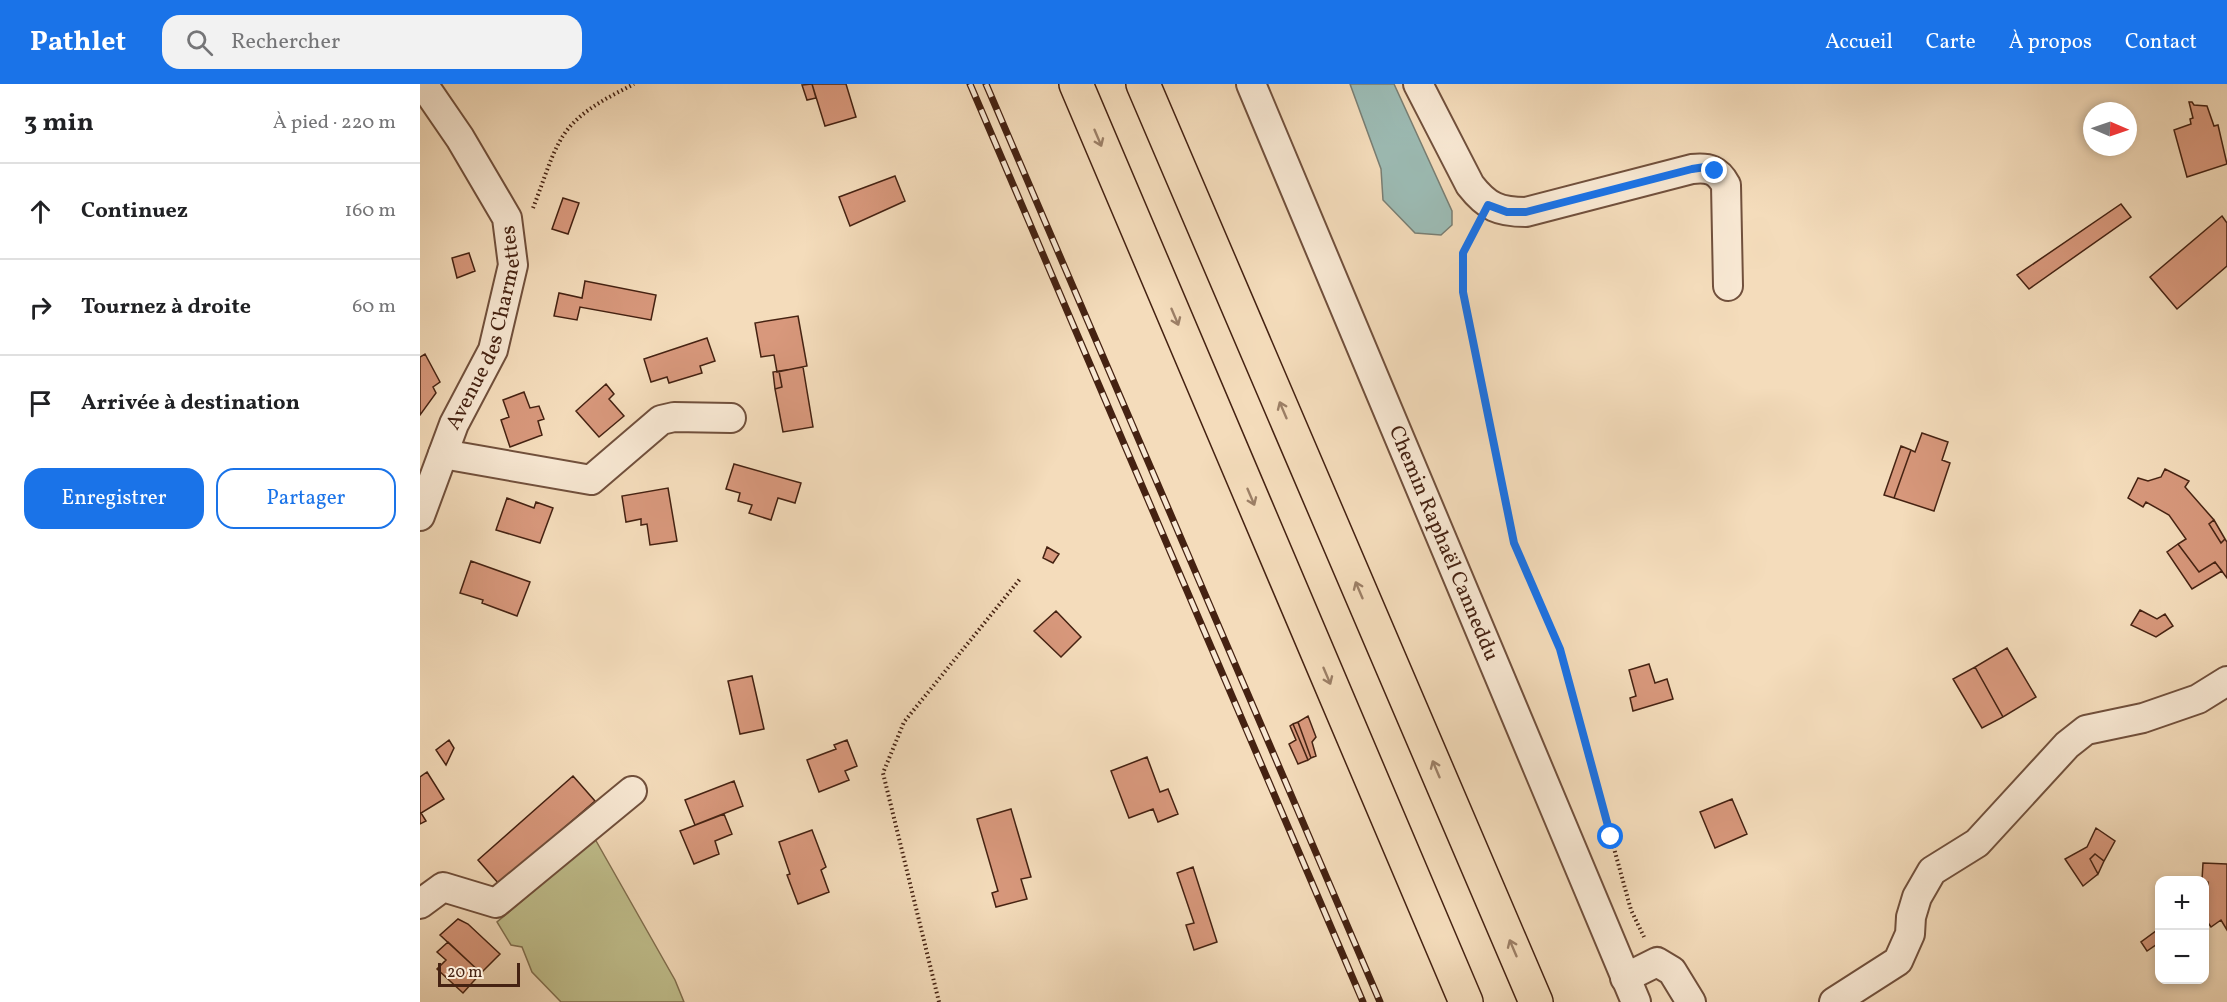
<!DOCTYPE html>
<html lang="fr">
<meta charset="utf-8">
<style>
:root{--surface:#fff;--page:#f2f2f2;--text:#202124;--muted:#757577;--line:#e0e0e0;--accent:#1a73e8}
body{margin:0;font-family:Vollkorn,serif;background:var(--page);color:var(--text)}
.controls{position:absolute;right:18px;bottom:18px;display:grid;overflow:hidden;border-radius:12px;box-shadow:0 3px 9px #0003}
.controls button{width:54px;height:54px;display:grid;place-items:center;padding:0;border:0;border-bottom:2px solid var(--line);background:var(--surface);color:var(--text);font:30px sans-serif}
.compass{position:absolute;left:1663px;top:18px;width:54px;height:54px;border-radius:50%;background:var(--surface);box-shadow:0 3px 9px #0003;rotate:92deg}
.scale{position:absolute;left:18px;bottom:15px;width:82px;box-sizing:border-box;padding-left:6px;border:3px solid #452212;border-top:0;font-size:16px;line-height:21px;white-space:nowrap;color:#452212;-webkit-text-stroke:4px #f8e8d3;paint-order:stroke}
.stop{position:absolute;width:18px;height:18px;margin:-14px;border:4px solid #1a73e8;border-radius:50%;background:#fff}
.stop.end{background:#1a73e8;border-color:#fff;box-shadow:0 2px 6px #0008}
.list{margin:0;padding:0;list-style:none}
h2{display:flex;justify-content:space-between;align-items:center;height:78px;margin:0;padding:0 24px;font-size:26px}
h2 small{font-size:20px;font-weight:400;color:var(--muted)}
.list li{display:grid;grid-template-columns:39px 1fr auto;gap:18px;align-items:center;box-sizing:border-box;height:96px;padding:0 24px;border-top:2px solid var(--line)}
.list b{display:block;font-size:22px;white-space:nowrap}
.list em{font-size:20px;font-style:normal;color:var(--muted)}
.actions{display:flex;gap:12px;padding:18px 24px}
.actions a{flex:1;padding:14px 0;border:2px solid var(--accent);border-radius:18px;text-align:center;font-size:21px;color:var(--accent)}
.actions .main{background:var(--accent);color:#fff}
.icon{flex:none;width:33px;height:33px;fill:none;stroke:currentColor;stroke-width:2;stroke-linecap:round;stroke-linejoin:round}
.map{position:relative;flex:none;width:1807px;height:918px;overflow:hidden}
header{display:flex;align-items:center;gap:36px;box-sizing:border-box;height:84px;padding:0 30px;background:var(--accent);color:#fff}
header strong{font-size:28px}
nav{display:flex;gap:33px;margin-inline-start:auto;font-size:21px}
.search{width:420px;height:54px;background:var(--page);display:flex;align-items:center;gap:15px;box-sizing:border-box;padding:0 21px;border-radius:18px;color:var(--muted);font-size:22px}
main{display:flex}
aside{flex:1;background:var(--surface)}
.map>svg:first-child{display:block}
.green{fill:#c0bf8d;stroke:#827050;stroke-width:1.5}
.water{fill:#9cbbb4;stroke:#797e73;stroke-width:1.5}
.building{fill:#d8987c;stroke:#452212;stroke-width:1.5}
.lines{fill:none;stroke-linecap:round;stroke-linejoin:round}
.minor-casing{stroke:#71503c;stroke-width:32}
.highway-casing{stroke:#452212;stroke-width:36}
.path{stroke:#452212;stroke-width:4;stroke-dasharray:1.5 3;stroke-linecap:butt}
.minor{stroke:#f8e8d3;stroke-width:28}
.highway{stroke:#f4dcbb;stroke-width:33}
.rail-casing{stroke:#452212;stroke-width:7}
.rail{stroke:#f8e8d3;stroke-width:4.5;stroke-dasharray:14;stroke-linecap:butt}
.oneway{stroke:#9c7f66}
.route{stroke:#1a73e8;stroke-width:8}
.labels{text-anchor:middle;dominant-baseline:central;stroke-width:6;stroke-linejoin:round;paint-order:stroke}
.street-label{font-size:21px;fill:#452212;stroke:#f8e8d3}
</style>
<header>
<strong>Pathlet</strong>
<div class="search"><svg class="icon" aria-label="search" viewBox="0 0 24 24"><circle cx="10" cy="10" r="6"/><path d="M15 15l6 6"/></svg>Rechercher</div>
<nav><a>Accueil</a><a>Carte</a><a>À propos</a><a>Contact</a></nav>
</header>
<main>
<aside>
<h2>3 min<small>À pied · 220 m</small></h2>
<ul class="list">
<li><svg class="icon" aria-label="ahead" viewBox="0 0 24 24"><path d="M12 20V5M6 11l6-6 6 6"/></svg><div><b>Continuez</b></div><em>160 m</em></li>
<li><svg class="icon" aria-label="right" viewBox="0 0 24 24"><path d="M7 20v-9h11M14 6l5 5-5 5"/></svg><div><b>Tournez à droite</b></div><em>60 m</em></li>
<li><svg class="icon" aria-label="arrive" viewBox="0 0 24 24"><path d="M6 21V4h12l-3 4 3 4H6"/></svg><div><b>Arrivée à destination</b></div></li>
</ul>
<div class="actions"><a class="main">Enregistrer</a><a>Partager</a></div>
</aside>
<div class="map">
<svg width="1807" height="918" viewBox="0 0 1807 918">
<rect width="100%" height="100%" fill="#f4dcbb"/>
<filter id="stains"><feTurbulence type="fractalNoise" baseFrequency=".00333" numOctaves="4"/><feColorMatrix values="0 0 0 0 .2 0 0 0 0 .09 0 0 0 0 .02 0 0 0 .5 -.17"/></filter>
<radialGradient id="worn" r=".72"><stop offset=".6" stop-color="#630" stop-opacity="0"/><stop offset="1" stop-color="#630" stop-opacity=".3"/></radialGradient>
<path class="green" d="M175,755L255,896L264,918H141L112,888L102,863L91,861L77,838Z"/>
<path class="water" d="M930,0H974L1032,127V141L1021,151L995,149L963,116L961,85Z"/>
<path class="building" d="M392,0H426L436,33L405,42Z
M392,0L396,14L387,16L382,1Z
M1769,18H1772L1774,21L1787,22L1794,42L1798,41L1807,80L1767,93L1754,46L1771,40L1770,35L1773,34Z
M475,92L485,117L430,142L419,113Z
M143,114L159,119L148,150L132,145Z
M1701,120L1711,133L1609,205L1597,191Z
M1802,132L1807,139V182L1757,225L1730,193Z
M49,169L55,187L37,194L32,174Z
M165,197L236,211L231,236L160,223L157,236L134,232L139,209L162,214Z
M378,232L387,282L357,288L354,271L341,273L335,239Z
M287,254L295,277L280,282L282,289L249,299L247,293L231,298L224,275Z
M5,270L20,298L13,303L16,309L0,331V273Z
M383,283L393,343L363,348L355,305L362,303L359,287Z
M359,287L362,303L355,305L353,288Z
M186,300L194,310L189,315L204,332L179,353L156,327Z
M104,308L110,324L119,322L124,335L118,337L122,351L90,363L81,336L89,333L83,316Z
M1502,349L1528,358L1522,376L1530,379L1514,427L1474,414L1491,366L1495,368Z
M1481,362L1491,366L1474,414L1464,411Z
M314,380L381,399L375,419L358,414L351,436L329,429L332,421L318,417L320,409L306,405Z
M1745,385L1769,397L1765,403L1794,436L1789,440L1801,459L1805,455L1807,458V494L1795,478L1779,488L1758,460L1766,455L1749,431L1726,418L1723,423L1708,414L1718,394L1728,397L1741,393Z
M248,404L257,457L230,461L227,440L221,441V435L206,438L202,412Z
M87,414L114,424L116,418L133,424L120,459L76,446Z
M1794,436L1805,455L1801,459L1789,440Z
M1758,460L1779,488L1795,478L1802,487L1772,505L1747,468Z
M627,463L639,470L633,479L623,474Z
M51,477L110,498L97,532L62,519L63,516L40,509Z
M1720,526L1737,535L1745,530L1753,542L1736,553L1711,541Z
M636,527L661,553L641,573L614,547Z
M1587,564L1616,613L1583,633L1555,583Z
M1229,580L1235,599L1247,595L1253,615L1213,627L1210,614L1216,612L1209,586Z
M1555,583L1583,633L1562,644L1533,595Z
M332,592L344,645L320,650L308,597Z
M888,632L896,653L892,658L896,672L891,674L878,638Z
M878,638L891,674L888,676L873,640Z
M873,640L888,676L878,680L869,660L876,656L870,642Z
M29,656L34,664L26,681L16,666Z
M427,656L437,682L425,687L429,696L399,708L387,676L416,665L414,661Z
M727,673L740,708L748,705L758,730L738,738L733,725L709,734L691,687Z
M7,688L24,715L1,729L6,737L0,740V693Z
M153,692L175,717L79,800L58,776Z
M314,697L323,722L275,741L265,716Z
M1312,715L1327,750L1295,764L1280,728Z
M591,725L611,793L601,795L607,815L576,823L572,809L578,807L557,735Z
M304,730L312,750L295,757L299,770L274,780L260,747Z
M1676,744L1695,757L1684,777L1675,770L1670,775L1678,790L1663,802L1645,775L1667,763Z
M392,746L406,783L401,786L409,808L378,820L367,791L370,790L359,758Z
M1675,770L1684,777L1678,790L1670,775Z
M1783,779L1807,780V846L1801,836L1791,843L1784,833V818L1788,815V798L1782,796Z
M773,783L797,858L774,866L766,841L774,839L757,789Z
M38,835L48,840L80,870L61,889L20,851Z
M1740,844V858L1727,867L1721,858Z
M28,858L61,889L43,909L17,885L26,876L17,868Z"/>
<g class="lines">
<defs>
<g id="minor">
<path id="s1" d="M831,0L1216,918"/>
<path d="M998,0L1050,101C1067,123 1079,128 1106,128L1272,85C1289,83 1298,86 1306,101L1308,202"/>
<path d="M23,370L171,396L241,336L254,333L311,334"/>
<path id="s2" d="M0,432L34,340L73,266L93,181L87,134L40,54L3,0"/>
<path d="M0,820L23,803L76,819L212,707"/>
<path d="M1205,894L1237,878L1252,887L1271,918"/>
<path d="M1414,918L1478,877L1490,850L1491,833L1497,813L1512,787L1557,759L1647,661L1666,646L1723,634L1778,615L1807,597"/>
</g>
<path id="highway" d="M656,0L1046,918
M723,0L1116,918"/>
</defs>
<use href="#minor" class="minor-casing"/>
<use href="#highway" class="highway-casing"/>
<path class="path" d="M113,124C122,102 129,76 141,55C157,28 187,14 214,0
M1056,144L1043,169V209L1094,459L1139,565L1211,826L1224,853
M519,918L463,689L484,638L600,495"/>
<use href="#minor" class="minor"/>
<use href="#highway" class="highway"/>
<defs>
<path id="rail" d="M550,0L943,918
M566,0L960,918"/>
</defs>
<use href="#rail" class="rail-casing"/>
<use href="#rail" class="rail"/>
</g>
<defs><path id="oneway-shaft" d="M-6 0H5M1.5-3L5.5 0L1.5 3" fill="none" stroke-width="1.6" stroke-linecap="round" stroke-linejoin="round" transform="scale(1.5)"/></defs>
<g class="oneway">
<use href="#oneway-shaft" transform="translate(678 54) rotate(67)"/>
<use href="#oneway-shaft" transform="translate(755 233) rotate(67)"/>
<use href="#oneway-shaft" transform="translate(863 326) rotate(-113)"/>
<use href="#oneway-shaft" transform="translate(831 413) rotate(67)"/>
<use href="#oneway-shaft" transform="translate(939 506) rotate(-113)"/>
<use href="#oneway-shaft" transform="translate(907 592) rotate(67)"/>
<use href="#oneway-shaft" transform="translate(1016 685) rotate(-113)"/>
<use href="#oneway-shaft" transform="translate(1093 864) rotate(-113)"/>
</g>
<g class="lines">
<path class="route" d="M1191,753L1140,565L1094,459L1043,208V169L1068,121L1087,128H1106L1272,85L1285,83L1295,87"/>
</g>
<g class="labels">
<g class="street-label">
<text stroke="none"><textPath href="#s2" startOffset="201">Avenue des Charmettes</textPath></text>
<text stroke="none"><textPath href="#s1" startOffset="498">Chemin Raphaël Canneddu</textPath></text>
</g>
</g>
<rect width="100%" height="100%" filter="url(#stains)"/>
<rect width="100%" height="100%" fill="url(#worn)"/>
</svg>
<div class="controls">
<button>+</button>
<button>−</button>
</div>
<svg class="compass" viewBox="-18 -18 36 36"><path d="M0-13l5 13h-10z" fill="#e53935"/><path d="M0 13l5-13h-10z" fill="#757577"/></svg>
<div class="scale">20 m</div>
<div class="stop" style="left:1191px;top:753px"></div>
<div class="stop end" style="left:1295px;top:87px"></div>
</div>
</main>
